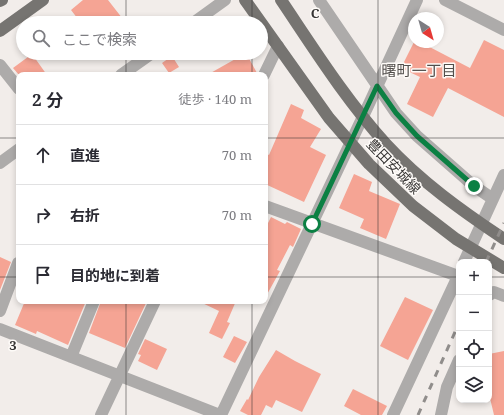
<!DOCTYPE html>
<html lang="ja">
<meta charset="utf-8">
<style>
:root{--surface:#fff;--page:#f2f2f3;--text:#2b2b33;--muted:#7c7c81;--line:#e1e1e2}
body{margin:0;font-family:"Noto Serif","Noto Sans JP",serif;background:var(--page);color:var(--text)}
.controls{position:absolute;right:12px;bottom:12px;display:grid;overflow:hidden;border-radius:8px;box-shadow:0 2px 6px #0003}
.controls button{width:36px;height:36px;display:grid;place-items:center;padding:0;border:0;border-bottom:1px solid var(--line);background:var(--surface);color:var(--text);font:20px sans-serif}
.compass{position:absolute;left:408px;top:12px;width:36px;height:36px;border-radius:50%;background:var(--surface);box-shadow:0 2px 6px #0003;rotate:143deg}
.stop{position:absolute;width:12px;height:12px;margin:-9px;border:3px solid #0b8043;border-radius:50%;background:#fff}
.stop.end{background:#0b8043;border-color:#fff;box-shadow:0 1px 4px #0008}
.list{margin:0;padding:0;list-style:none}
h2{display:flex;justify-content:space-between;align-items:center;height:52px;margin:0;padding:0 16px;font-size:17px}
h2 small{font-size:13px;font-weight:400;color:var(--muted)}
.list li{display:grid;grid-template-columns:26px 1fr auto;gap:12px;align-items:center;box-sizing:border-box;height:60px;padding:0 16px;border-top:1px solid var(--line)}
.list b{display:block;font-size:15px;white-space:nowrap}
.list em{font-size:13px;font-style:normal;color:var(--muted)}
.icon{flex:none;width:22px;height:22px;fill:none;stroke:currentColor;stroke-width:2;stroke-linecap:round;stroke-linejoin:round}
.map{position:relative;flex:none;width:504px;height:415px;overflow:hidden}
.search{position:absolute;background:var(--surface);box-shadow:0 2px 6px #0003;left:16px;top:16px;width:252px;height:44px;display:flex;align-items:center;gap:10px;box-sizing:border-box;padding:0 14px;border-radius:22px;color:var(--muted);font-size:15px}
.panel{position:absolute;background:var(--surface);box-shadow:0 2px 6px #0003;left:16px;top:72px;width:252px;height:232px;border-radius:8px}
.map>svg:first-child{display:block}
.building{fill:#f5a494}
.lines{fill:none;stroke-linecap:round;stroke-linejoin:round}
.minor{stroke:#adabaa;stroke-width:12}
.major{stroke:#767471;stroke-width:12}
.rail{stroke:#908d8b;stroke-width:3;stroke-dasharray:7 7;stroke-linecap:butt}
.route{stroke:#0b8043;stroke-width:5}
.grid{fill:none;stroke:#373534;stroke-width:1;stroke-opacity:0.55}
.labels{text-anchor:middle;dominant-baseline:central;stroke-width:3;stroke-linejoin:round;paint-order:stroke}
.street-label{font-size:14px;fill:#373534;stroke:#fefbf8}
.neighbourhood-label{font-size:15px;fill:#524f4c;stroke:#fefbf8}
.grid-label{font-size:13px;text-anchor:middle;font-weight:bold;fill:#373534;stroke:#fefbf8;stroke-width:3;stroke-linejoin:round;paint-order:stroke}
</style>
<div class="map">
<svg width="504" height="415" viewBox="0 0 504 415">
<rect width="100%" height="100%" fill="#f2edea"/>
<path class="building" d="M83,0H108L126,23H81L71,10Z
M484,40L504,50V117L448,88L433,117L407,104L420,77L401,68L414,42H420L470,68Z
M246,53L257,73V75H207Z
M32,54L47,75H19L13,68Z
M172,56L179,67L169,73L162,63Z
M291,104L304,110L301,118L321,129L310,147L326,155L304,202L265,184V153L269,155Z
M354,174L372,182L369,191L400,204L386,239L360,228L364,219L339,208Z
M271,217L285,224L287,222L301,229L293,247L290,245L277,270L280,271L265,298V229Z
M0,257L11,262L0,290Z
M405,297L433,310L408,360L380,346Z
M25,301H86L68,345L37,331L36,334L15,325Z
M101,301H147L125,348L89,333Z
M198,301H236L227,322L230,323L222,339L209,333L219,311Z
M234,336L247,342L235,363L223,357Z
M145,339L167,349L157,370L138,361L141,355L138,354Z
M276,350L295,361L321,374L302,412L276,400L272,408L266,405L261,415H248L240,411L247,399L248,400L259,377Z
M504,351V415H494L489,394V354Z
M353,389L387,406L382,415H361L344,406Z"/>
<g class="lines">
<path class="minor" d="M319,0L396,113L417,136L474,186L493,199
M445,0L504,30
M193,23L225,0
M0,65L19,89
M121,75L152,53
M264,75L278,46
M0,163L19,149
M265,206L458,276
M464,262L504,175
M489,295L494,292L504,296
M0,311L18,263
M0,329L220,415
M71,357L94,301
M101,415L155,301
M221,415L368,106L417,0
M393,415L459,274
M441,415L447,387L459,360"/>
<path class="major" d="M245,0L329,118L369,164L413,206L456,239L504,268
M281,0C314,49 346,100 386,144C420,181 462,211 504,239
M0,1L2,0
M0,31L43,0"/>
<path class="rail" d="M486,262L504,223
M418,415L459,323"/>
</g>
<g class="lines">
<path class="route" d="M312,224L377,86L396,113L417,136L474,186"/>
</g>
<path class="grid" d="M126,0V23M252,0V23M378,0V415M126,53V75M252,53V75M0,138H19M265,138H504M0,277H19M265,277H459M489,277H504M126,301V415M252,301V415"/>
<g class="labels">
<g class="street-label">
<text transform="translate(394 166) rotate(46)">豊田安城線</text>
</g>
<g class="neighbourhood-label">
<text x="419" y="70">曙町一丁目</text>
</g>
</g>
<g class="grid-label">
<text x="315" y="18">C</text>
<text x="13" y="350">3</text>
</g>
</svg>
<div class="controls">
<button>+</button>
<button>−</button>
<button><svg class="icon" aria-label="locate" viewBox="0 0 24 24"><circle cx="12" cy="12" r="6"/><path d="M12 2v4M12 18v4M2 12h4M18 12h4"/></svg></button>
<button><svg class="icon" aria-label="layers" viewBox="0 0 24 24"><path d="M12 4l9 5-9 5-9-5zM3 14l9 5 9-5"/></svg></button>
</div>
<svg class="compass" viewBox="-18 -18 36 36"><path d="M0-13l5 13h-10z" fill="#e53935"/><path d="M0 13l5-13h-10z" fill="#7c7c81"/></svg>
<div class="stop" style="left:312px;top:224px"></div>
<div class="stop end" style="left:474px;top:186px"></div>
<div class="search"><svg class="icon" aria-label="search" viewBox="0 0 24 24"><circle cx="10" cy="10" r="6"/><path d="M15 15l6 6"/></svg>ここで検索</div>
<section class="panel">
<h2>2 分<small>徒歩 · 140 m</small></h2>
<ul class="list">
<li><svg class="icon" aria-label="ahead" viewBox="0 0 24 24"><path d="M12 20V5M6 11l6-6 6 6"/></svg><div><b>直進</b></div><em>70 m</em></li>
<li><svg class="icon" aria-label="right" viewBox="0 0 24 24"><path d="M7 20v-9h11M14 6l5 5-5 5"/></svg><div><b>右折</b></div><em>70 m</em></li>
<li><svg class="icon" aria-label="arrive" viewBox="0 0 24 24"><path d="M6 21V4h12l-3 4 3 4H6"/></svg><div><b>目的地に到着</b></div></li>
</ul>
</section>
</div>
